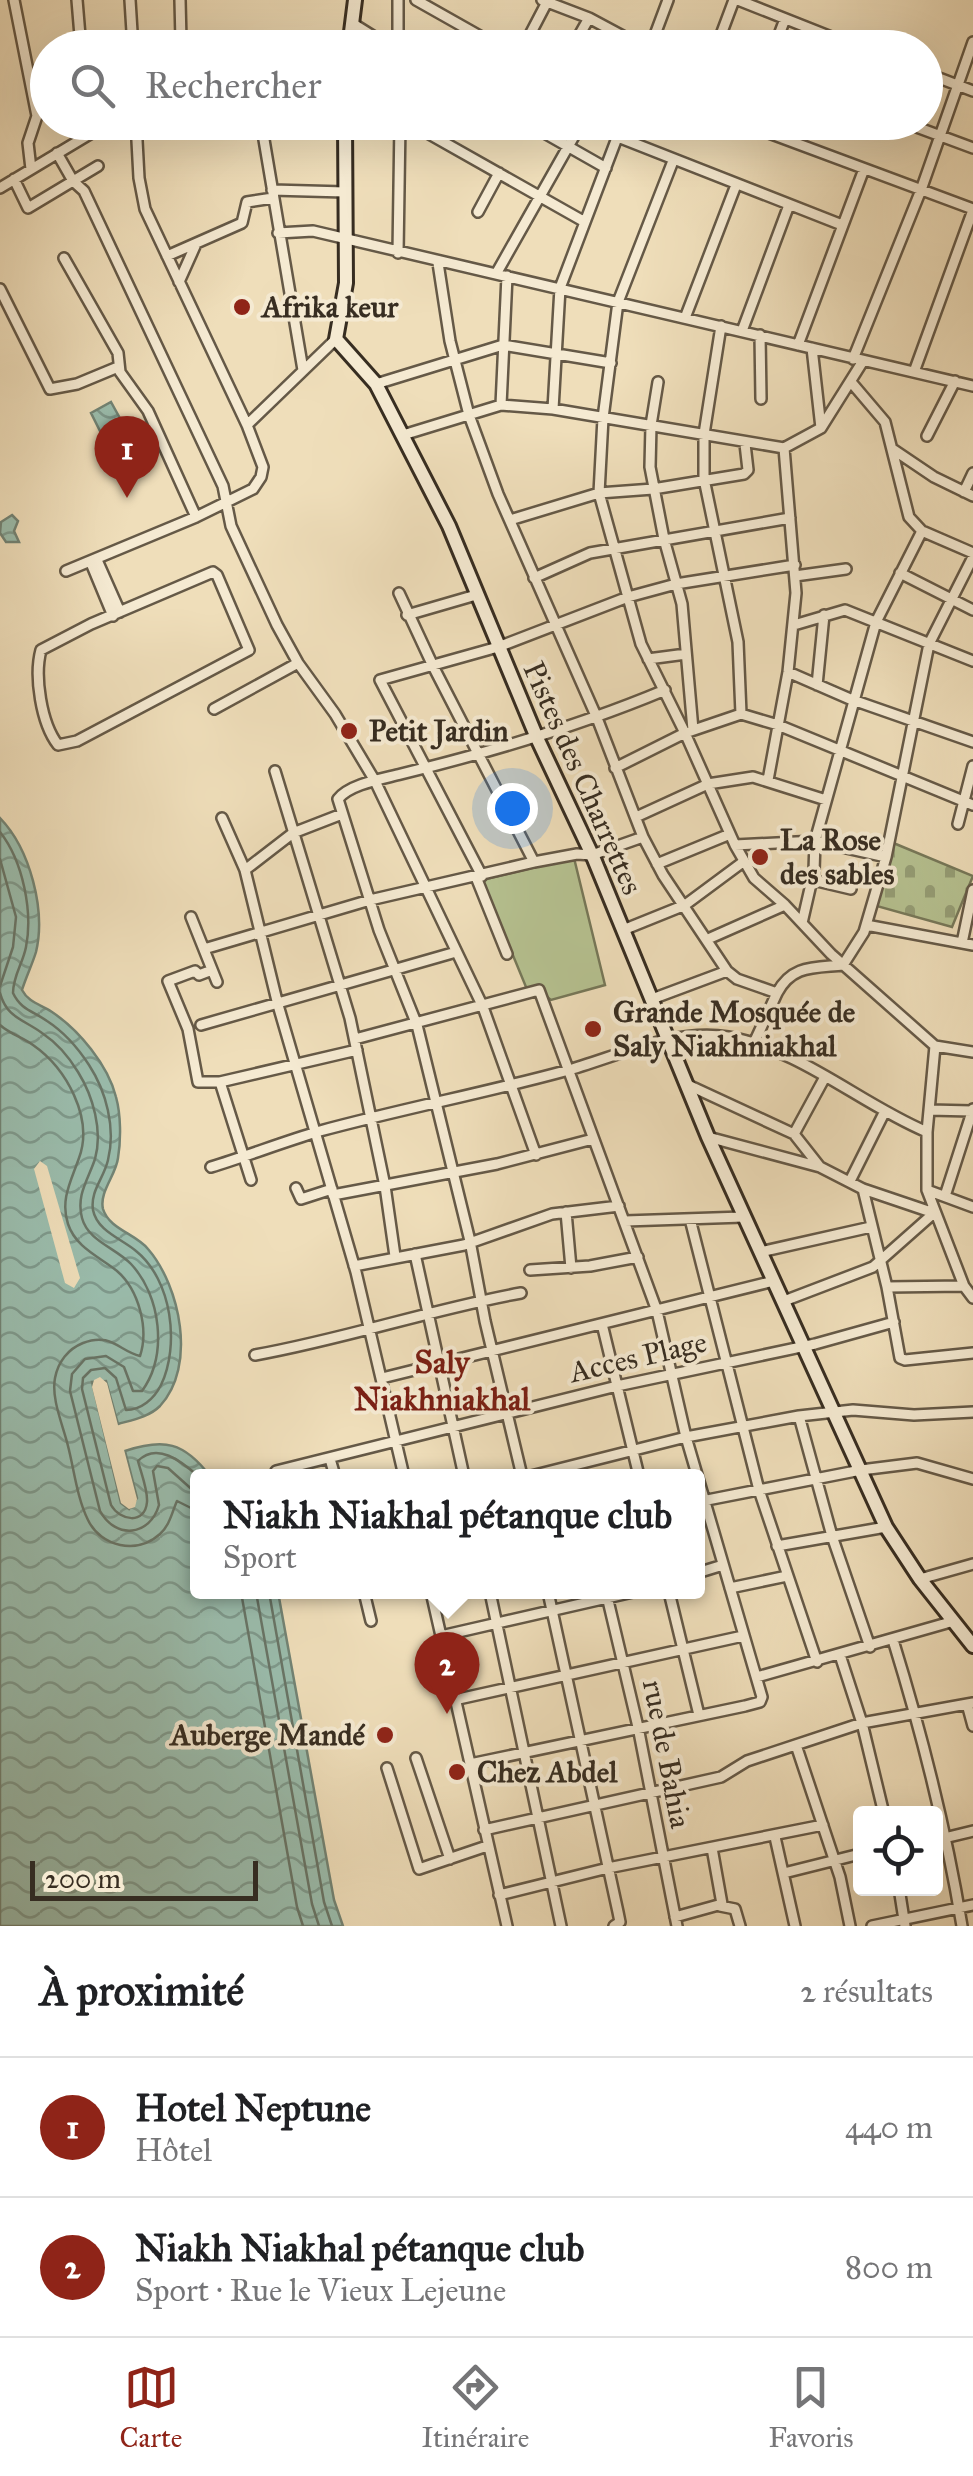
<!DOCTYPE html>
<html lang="fr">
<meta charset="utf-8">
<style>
:root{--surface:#fff;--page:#f2f2f2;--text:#202124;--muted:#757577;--line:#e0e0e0;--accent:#8f2418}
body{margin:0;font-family:"IM FELL Great Primer",serif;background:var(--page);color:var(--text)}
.controls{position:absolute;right:30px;bottom:30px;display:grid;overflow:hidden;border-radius:10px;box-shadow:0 10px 40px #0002}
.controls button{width:90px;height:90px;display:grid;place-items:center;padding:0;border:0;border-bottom:2px solid var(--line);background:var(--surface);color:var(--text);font:50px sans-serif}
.scale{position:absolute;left:30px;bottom:25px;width:228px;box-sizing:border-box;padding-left:10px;border:5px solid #372d21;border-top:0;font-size:28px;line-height:35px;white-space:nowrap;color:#372d21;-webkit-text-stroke:8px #f5ead2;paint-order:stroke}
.you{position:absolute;left:512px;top:808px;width:35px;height:35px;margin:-25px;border:8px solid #fff;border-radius:50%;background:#1a73e8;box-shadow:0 0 0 15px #1a73e833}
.badge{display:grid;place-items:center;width:65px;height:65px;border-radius:50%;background:var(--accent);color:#fff;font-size:32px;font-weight:700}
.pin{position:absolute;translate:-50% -82px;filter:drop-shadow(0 2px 5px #0008)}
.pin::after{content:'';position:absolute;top:52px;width:35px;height:30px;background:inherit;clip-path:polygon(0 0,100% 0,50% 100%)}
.popup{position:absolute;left:190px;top:1469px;width:515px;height:130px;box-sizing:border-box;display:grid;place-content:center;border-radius:10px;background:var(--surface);filter:drop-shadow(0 2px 8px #0005);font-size:32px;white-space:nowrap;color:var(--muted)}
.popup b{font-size:38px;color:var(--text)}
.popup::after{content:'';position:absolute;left:50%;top:100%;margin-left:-20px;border:20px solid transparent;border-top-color:var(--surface)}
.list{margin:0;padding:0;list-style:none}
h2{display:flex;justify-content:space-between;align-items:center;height:130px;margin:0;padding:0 40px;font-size:42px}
h2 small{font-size:32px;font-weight:400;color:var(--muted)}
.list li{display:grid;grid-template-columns:65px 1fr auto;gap:30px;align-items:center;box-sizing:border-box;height:140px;padding:0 40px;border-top:2px solid var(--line)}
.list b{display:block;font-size:38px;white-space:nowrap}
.list p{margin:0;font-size:32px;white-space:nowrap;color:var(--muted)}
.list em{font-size:32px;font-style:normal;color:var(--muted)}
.icon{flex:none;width:55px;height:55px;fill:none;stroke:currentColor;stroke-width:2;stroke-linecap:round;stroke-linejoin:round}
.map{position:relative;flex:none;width:973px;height:1926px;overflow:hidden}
.search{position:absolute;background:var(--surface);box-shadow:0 10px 40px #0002;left:30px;right:30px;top:30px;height:110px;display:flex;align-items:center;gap:25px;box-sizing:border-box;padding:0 35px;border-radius:55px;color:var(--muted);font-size:38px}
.sheet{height:410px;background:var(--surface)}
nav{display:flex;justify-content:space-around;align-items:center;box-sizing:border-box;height:140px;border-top:2px solid var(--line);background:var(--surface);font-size:28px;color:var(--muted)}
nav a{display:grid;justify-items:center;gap:5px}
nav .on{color:var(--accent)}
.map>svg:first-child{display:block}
.grass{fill:#b6c291;stroke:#767859;stroke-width:2.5}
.cemetery{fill:url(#cemetery-stones);stroke:#767859;stroke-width:2.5}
.water{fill:url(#water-waves);stroke:#728374;stroke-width:2.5}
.pier{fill:#efdeba}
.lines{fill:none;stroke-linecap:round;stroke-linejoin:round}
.shore{stroke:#687466;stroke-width:2.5}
.street-casing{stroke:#655947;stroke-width:14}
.secondary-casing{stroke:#372d21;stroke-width:18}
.street{stroke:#f5ead2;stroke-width:9}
.secondary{stroke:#f5ead2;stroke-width:12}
.poi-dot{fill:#8f2418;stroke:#f5ead2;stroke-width:4}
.labels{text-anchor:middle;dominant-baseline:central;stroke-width:8;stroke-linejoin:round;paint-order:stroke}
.poi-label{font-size:30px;font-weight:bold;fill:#372d21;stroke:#f5ead2;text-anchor:start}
.street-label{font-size:30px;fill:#372d21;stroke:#f5ead2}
.neighbourhood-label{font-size:32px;font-weight:bold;fill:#7a1f14;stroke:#f5ead2}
</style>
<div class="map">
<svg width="973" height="1926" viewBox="0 0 973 1926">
<defs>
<pattern id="cemetery-stones" width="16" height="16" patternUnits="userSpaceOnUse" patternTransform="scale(2.5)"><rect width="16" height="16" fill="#b6c291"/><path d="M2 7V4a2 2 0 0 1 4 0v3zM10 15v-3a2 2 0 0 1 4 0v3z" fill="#959e76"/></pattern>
<pattern id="water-waves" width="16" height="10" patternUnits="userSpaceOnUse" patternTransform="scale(2.5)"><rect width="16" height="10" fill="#9abcac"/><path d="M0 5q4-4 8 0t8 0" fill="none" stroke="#7e998c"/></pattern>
</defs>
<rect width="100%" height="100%" fill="#efdeba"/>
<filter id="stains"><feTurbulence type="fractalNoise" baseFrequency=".002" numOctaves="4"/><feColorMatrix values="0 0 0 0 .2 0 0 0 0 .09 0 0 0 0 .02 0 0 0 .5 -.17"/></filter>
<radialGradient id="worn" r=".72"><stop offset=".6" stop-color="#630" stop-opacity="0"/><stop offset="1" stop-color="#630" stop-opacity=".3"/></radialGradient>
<path class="grass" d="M574,858L605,985L551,1000L537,989L526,987L482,880Z"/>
<path class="cemetery" d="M891,842L973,876L952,927L873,905Z"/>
<path class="water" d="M111,402L122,422L101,433L91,413Z
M12,515L18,521L14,531L19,542H6L0,533L1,522Z
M0,818C30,849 46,910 36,952C32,965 26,977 22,990C29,1003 40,1004 52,1012C79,1030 108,1065 116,1097C121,1115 121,1140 118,1158C116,1175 99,1192 103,1209C109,1229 136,1234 148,1249C180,1286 197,1366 160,1406C149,1417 132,1420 118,1424L106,1381L92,1382L121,1503L129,1509L137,1498L125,1451C164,1438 184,1442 210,1476H197V1592H278L334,1900L343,1926H0Z"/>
<path class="pier" d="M40,1161L47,1166L80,1278L74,1288L65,1283L34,1169Z
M100,1377L107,1383L119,1429L113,1426L103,1385L99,1383L97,1386L126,1501L129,1504L132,1499L120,1451L123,1446L137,1499L135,1507L129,1509L121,1503L92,1387L94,1380Z"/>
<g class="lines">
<path class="shore" d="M0,832C23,861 33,912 26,947C23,963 13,976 13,993C21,1010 33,1011 47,1021C64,1032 78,1048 89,1065C106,1091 116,1128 108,1160C104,1178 90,1191 93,1210C97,1231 122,1239 136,1251C172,1280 180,1345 161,1385C154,1399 141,1410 126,1410L116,1378L105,1368L91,1370L83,1378L82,1389L111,1505C120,1521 145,1525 147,1502C148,1490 141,1473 138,1461C157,1442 181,1461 198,1476
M0,859L16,917L13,947L0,986
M0,993C7,1018 23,1019 42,1033C57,1043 69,1057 78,1072C93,1096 103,1131 95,1159C88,1180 76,1195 82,1218C88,1241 116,1248 131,1264C161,1296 168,1355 142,1391H133L124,1367L106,1356L85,1359L72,1374L70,1391L100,1511C116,1540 150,1536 159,1505L153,1471L157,1466L168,1468L197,1494
M0,1025C10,1034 22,1037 33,1045C66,1068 94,1118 79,1158C71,1181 60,1200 68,1224C76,1248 100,1257 117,1271C139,1290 149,1329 140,1356C119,1351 111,1332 83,1343C68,1349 58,1362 55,1378C51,1399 63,1425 68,1446C74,1469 77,1498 88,1520C101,1547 137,1555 160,1534C170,1525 172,1512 177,1501L197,1511
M241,1592L297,1907L303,1926
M256,1592L312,1904L319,1926
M269,1592L324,1902L332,1926"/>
<defs>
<path id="street" d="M14,0L37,116L28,143L31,169
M77,0L81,48
M130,0L133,48
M180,0L181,41
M398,0V48
M416,0L501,48
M542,0L589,18L645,48
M738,0L859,48
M352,23L392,48
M523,48L547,2
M572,48L589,18
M650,48L668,0
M716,48L734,0
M774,48L785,19
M926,73L973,91
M136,122L139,178L145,209L247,425L336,339
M261,122L303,370
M408,122L585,222
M525,122L606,168
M739,122L973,209
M903,122L973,148
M136,126L226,122
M618,137L842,225
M57,153L73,181L84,191L223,486L231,526L277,625L298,663L335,714L375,781L483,1007L536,1155
M673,161L618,302L603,418L599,493L641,644L685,733L735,845L754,878L785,905L831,954L935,1046L973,1052
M14,179L28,208L98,166
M0,188L110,122
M272,190L345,192
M478,212L499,173
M278,233L313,231L973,386
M398,253L400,122
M167,256L242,223L247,202L273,198
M64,258L118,353L120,372L148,411L196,517
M438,263L450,341L469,415L498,494L597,718L643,837L663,875L727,971L737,979L777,993L754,1043
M496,274L582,122
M179,282L196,244
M0,289L50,389L77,384L118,367
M685,318L736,185
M721,326L704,434V479L738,642L741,714
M742,331L789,205
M760,335L761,399
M798,345L864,169
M812,348L821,428
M853,359L921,190L973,42
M914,372L973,210
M658,382L651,425L650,467L664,539L682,604L693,730
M851,382L885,422L909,517L922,531L973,553
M376,384L503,345L611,363
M501,405L507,276
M553,409L560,288L623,122
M403,435L501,405L553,409L784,448L821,428L863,361
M927,436L955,381
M894,450L934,477L973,496
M964,492L973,473
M510,520L599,493L653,489L744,474L748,470L745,444
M97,560L120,612
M91,563L113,616
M66,571L196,517L253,489L261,477L263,467L247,425
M213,572L217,575L249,650L77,741L58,745C41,723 34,676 41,650L91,624Z
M900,573L973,610
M795,576L846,569
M534,578L590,553L790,518
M399,593L433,666L534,862
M407,615L476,595
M794,625L845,610L973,661
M648,659L686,654
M788,672L850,699L973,742
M817,685L824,615
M214,709L298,663
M615,768L685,733L741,714L778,725L973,805
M275,771L350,1018L385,1186L395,1256
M768,780L788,672L796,593L784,448
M636,817L708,784L753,777L826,800
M222,818L245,870L278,1005L356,1272L404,1476
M958,824L973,766
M735,845L815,841L886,857
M657,864L730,834
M245,870L293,833L342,814
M482,876L380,680L498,647L628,597L676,584L795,565
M476,877L507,954
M813,880L851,889
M191,917L217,982
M802,923L814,871L815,841L876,622L922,531
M866,925L973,945
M623,930L685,905L743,862
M708,939L785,905
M962,943L973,890
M204,949L370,900L534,862L577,854L592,855L643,837
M212,970L199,975L195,971L168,981L188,1029L198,1082H220L357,1050
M777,993C792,965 813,968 843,965L864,932L886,857L929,644L973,557
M652,999L727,971
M201,1025L456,952
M355,1039L539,990L657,1311L686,1437L762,1697L760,1702L745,1706L470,1764
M935,1046L927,1132V1190L964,1286L973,1298
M220,1082L251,1180
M686,1084L794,1134L820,1167L863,1189L934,1213L873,1267L784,1301
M929,1110L972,1111
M794,1134L825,1077
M708,1137L820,1167
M211,1167C247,1156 283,1142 320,1131C401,1109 484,1093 565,1071C616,1057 674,1028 728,1037C801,1049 860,1104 927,1132
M850,1181L884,1113
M296,1188L301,1199L332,1189
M863,1189L887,1287L900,1358L905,1360L973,1353
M927,1190L973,1207
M333,1195L497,1164L593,1139
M945,1196L973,1109
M566,1212L571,1268
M690,1219L759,1490L817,1662
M625,1221L743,1217
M760,1252L871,1227
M415,1254L464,1476
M354,1266L464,1245L552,1214L619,1206
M530,1270L590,1266L638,1257
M887,1287L964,1286
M602,1324L639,1476
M255,1355C345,1339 432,1309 521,1293
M382,1378L774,1281
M799,1416L832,1536L870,1647
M330,1459L335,1476
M276,1471L617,1386L815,1344L894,1322
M522,1476L485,1321L470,1241L417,1025L379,930L338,799C350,784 382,779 401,774C491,752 579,726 665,690
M531,1476L686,1437L799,1416L853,1410L914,1415L973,1412
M697,1502L861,1470L917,1463L973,1479
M777,1546L886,1527
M697,1573L723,1565
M920,1579L973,1564
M730,1588L787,1576
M364,1592L371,1621
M431,1592L507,1926
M490,1592L561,1926
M548,1592L618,1912L620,1922L614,1926
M606,1592L638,1727L677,1926
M669,1592L699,1715
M441,1636L633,1592
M893,1640C922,1734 946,1829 962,1926
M840,1655L862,1723L884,1814
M757,1677L954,1621
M454,1700L743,1636
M967,1704L973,1726
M796,1745L840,1877L850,1926
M416,1758L450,1859
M387,1768L419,1869L487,1846
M484,1830L721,1777L747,1761L862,1723L973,1703
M775,1837L795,1926
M936,1840L973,1831
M784,1873L860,1854
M899,1888L905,1926
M499,1895L608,1868L823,1825
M720,1906L735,1909L740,1926
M675,1917L722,1904L712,1848
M872,1926L973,1905"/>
<path id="secondary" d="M349,48L355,0
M345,122L346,283L336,339L376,384L449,526L537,738L594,859L708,1137L886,1527L920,1579L973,1646"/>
</defs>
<use href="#street" class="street-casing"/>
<use href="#secondary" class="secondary-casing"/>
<use href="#street" class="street"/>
<use href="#secondary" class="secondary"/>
</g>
<g class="poi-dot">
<circle cx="242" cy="307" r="10"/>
<circle cx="349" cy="731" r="10"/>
<circle cx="760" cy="857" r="10"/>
<circle cx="593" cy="1029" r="10"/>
<circle cx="385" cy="1735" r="10"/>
<circle cx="457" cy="1772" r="10"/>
</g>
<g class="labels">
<g class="poi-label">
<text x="262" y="307">Afrika keur</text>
<text x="369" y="731">Petit Jardin</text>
<text x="780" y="840">La Rose<tspan x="780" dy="34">des sables</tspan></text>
<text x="613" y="1012">Grande Mosquée de<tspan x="613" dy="34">Saly Niakhniakhal</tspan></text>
<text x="365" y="1735" text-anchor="end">Auberge Mandé</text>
<text x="477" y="1772">Chez Abdel</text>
</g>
<g class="street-label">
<text transform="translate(583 778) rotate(66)">Pistes des Charrettes</text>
<text transform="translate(638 1357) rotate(-13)">Acces Plage</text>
<text transform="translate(667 1754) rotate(79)">rue de Bahia</text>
</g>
<g class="neighbourhood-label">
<text x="442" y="1362">Saly<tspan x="442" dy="37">Niakhniakhal</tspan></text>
</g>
</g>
<rect width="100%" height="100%" filter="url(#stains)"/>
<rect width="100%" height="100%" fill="url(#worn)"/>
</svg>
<div class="controls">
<button><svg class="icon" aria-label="locate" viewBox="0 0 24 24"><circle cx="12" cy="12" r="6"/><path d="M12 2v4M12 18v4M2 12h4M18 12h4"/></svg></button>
</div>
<div class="scale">200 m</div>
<div class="you"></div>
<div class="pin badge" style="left:127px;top:498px">1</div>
<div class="pin badge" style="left:447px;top:1714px">2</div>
<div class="popup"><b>Niakh Niakhal pétanque club</b>Sport</div>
<div class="search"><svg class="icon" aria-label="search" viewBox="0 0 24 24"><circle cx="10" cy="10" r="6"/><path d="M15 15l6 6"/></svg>Rechercher</div>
</div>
<section class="sheet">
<h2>À proximité<small>2 résultats</small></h2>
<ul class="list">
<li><span class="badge">1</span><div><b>Hotel Neptune</b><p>Hôtel</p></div><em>440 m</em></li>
<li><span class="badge">2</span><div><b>Niakh Niakhal pétanque club</b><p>Sport · Rue le Vieux Lejeune</p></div><em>800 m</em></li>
</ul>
</section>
<nav>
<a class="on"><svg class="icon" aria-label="map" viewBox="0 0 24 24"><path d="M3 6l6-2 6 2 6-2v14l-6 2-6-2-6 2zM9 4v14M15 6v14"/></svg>Carte</a>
<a><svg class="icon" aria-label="directions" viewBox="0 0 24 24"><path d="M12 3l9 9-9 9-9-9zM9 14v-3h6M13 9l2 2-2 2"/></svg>Itinéraire</a>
<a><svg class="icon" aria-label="saved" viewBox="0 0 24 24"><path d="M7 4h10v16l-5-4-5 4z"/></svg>Favoris</a>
</nav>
